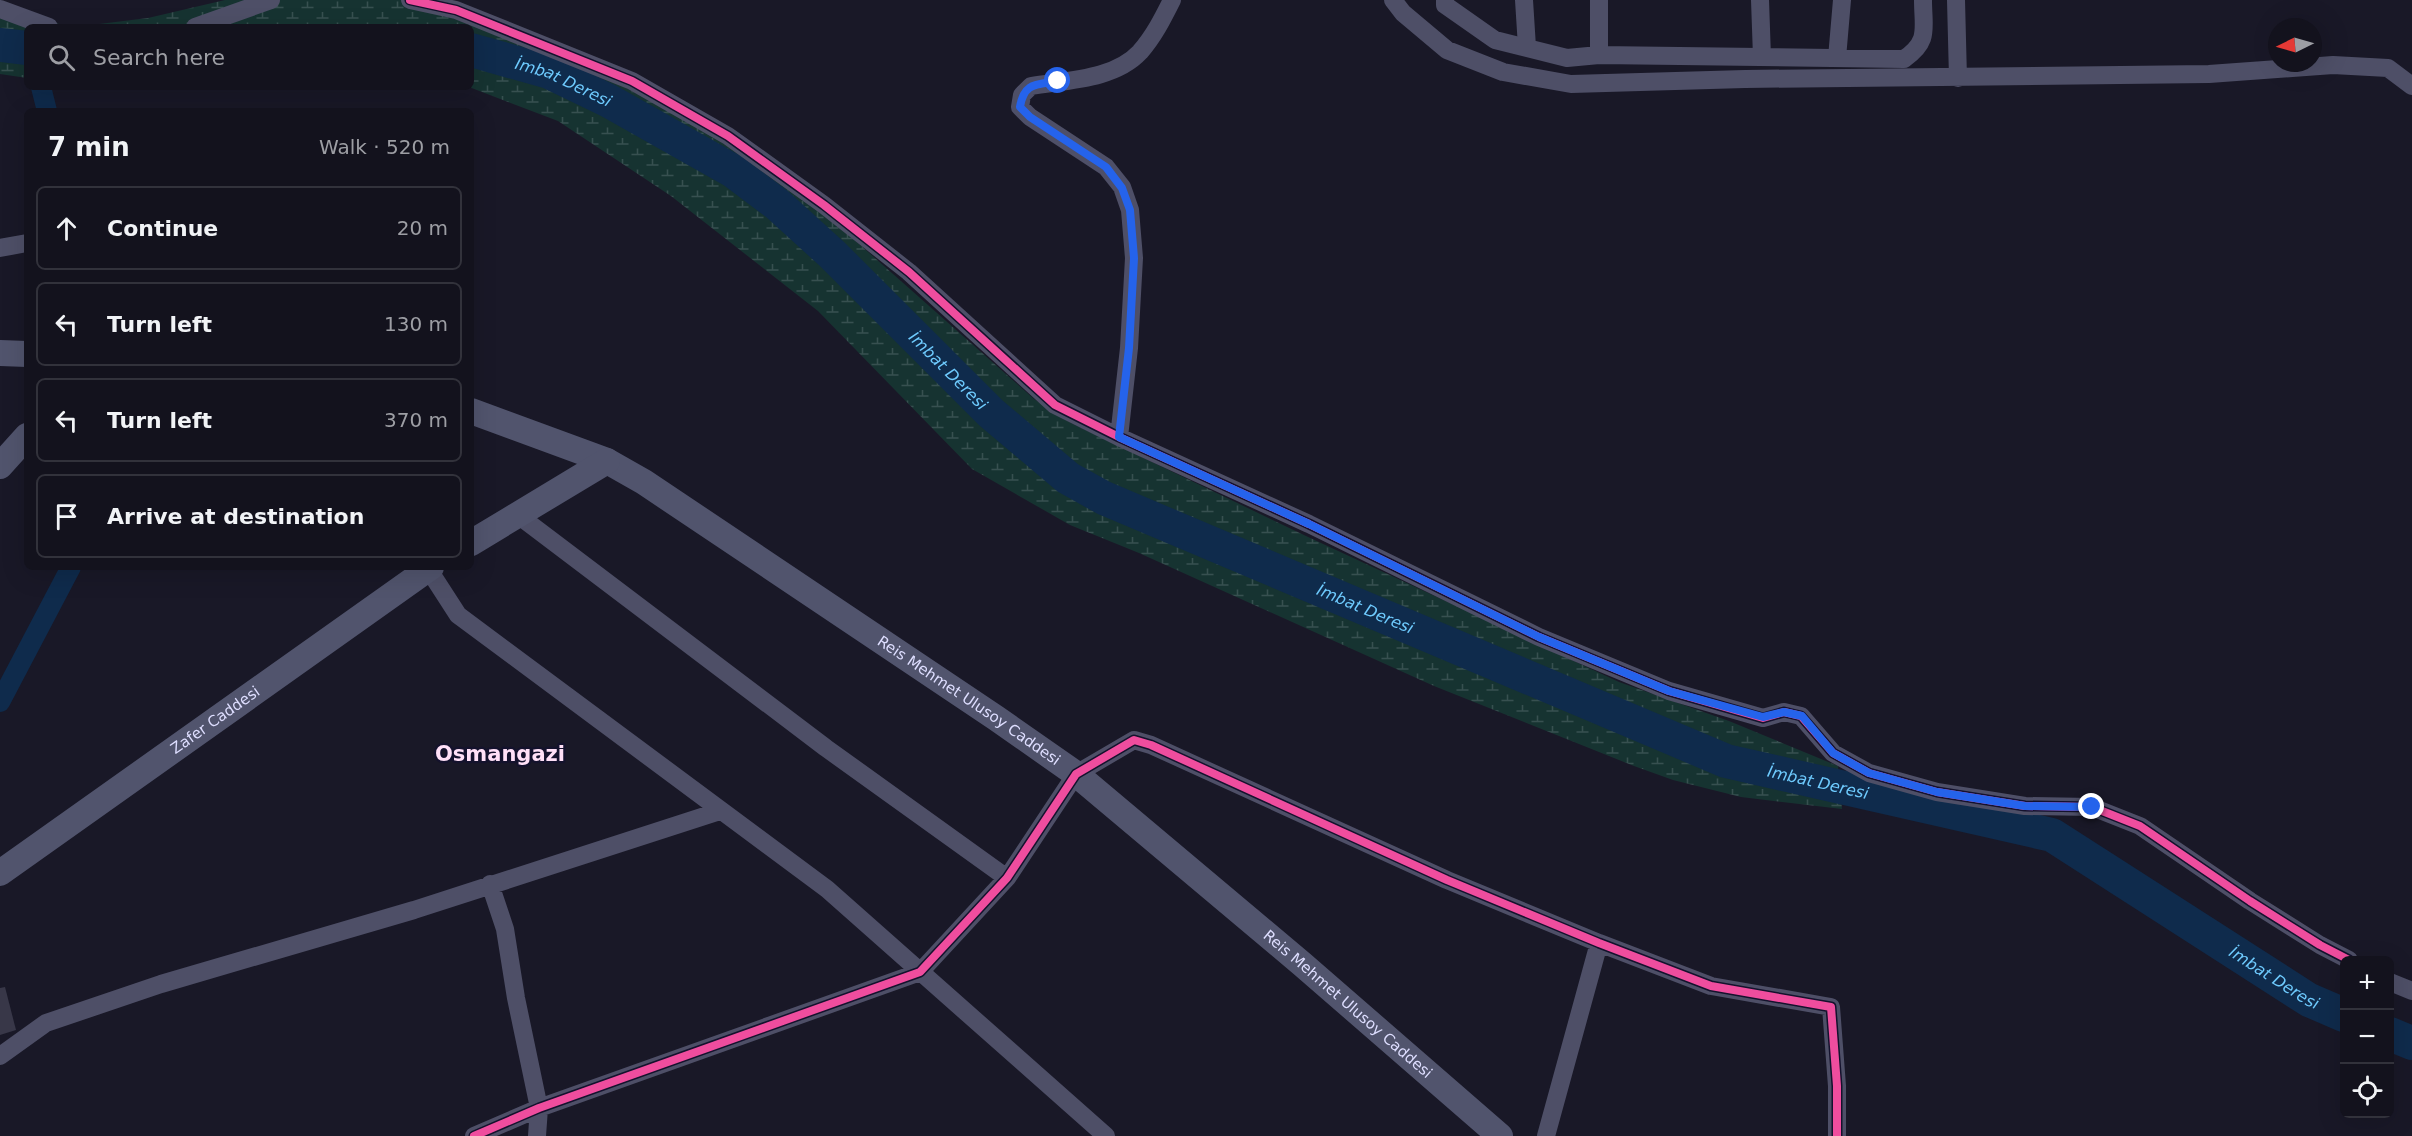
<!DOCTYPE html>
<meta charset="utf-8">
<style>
:root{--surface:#13121d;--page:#1c1b26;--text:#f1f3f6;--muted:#9d9ea4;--line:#32323b}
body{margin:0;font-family:"DejaVu Sans",sans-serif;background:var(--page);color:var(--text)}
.controls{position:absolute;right:18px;bottom:18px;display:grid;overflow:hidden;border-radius:9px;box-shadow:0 6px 24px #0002}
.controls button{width:54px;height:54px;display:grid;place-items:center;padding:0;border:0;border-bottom:2px solid var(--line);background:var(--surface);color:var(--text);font:30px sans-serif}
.compass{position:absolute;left:2268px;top:18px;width:54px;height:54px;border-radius:50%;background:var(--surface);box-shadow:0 6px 24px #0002;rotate:265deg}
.stop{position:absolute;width:18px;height:18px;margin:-14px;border:4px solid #2563eb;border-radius:50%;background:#fff}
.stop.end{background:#2563eb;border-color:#fff;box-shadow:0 2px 6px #0008}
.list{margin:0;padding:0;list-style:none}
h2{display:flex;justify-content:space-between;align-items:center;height:78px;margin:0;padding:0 24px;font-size:26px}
h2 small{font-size:20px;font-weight:400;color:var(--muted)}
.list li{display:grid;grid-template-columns:39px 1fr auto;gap:18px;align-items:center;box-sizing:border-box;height:84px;margin:0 12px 12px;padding:0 12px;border:2px solid var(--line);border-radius:9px}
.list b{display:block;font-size:22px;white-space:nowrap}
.list em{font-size:20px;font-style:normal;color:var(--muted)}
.icon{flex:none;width:33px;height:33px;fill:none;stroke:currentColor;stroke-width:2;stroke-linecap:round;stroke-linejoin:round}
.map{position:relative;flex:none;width:2412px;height:1136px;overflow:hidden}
.search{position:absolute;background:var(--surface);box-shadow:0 6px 24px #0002;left:24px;top:24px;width:450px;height:66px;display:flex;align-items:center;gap:15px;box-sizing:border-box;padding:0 21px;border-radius:9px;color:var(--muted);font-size:22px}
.panel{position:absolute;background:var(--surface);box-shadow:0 6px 24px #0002;left:24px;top:108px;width:450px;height:462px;border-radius:9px}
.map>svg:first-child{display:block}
.wetland{fill:url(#wetland-marsh)}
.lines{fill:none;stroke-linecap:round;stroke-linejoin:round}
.canal{stroke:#0f2b4c;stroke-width:20}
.river{stroke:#0f2b4c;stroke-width:34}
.building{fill:#383748}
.street{stroke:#4e4f67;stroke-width:18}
.secondary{stroke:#51546d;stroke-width:26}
.cycleway-casing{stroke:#14122d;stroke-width:11}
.cycleway{stroke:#ef4d9e;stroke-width:8}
.route{stroke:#2563eb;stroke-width:8}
.labels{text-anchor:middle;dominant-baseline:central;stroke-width:4.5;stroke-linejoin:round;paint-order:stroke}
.street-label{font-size:15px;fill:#dedeff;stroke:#14122d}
.water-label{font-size:16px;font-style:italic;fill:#6ecafd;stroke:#14122d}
.district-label{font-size:21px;font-weight:bold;fill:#ffe0f7;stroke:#14122d}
</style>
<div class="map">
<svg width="2412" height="1136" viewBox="0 0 2412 1136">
<defs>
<pattern id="wetland-marsh" width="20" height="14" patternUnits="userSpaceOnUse" patternTransform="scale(1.5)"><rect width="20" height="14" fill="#163331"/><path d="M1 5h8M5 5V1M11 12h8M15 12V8" fill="none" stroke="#375050"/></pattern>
</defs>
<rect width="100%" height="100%" fill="#191827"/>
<path class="wetland" d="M225,0H432L621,85L725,143L805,196L1034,399L1071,423L1306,536L1619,682L1729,721L1838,766L1842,809L1741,797L1673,780L1634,766L1434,686L1139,553L1070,525L972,469L818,311L671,196L558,121L469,87H471V27H27V78L0,74V10L68,26L91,25L148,18Z"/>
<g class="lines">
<path class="canal" d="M41,87L47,111
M0,702L71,567"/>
<g class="river">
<path d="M0,45L27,48"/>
<path id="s1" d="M471,50L549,72L609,101L733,171L777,204L832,254L991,413L1068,478L1104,498L1726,761L2052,835L2309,1000L2344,1015"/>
<path d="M2390,1034L2412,1043"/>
</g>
</g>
<path class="building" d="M5,987L16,1030L0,1035V988Z"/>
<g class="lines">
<path class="street" d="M410,0L456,10L632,81L728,136L824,205L909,272L1055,405L1119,437L1309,524L1539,637L1669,691L1763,718L1784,712L1801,716L1833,753L1869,773L1937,792L2025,806L2092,807L2140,826L2250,901L2320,945L2349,960
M1393,0L1403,13L1447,50L1503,72L1571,84L1745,79L2209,74L2333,65L2388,68L2412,86
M1445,0V5L1495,40L1567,58L1599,55L1904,59C1930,41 1923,29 1923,0
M1524,0L1527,47
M1599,0V55
M1760,0L1762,57
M1956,0L1958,78
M0,9L49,27
M195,27L271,0
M1837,58L1842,0
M0,248L27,243
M1119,437L1129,348L1134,258L1130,210L1122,187L1106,167L1030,117L1020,107L1022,95L1031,86C1066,80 1114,80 1140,52C1154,36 1163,18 1172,0
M518,515L826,748L1007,878
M427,567L458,615L827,889L1106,1136
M490,884L505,929L516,998L539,1108L537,1136
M2390,982L2412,991
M0,1056L46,1023L161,984L414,910L720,811
M474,1136L539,1108L920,972L1007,878L1076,774L1134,740L1151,745L1447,880L1599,943L1711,986L1831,1007L1837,1086V1136
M1546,1136L1599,943"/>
<g class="secondary">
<path d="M0,353L27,354"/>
<path id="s2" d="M471,411L607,461L644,482L996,718L1076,774L1302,964L1500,1136"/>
<path d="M0,466L27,436"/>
<path d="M471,543L607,461"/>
<path id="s3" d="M0,873L431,567"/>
</g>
<defs>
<path id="cycleway" d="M410,0L456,10L632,81L728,136L824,205L909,272L1055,405L1119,437L1309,524L1539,637L1669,691L1763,718L1784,712L1801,716L1833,753L1869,773L1937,792L2025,806L2092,807L2140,826L2250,901L2320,945L2349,960
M474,1136L539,1108L920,972L1007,878L1076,774L1134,740L1151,745L1447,880L1599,943L1711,986L1831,1007L1837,1086V1136"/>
</defs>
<use href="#cycleway" class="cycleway-casing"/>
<use href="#cycleway" class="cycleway"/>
</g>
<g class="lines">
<path class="route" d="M1058,81C1037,85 1024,82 1020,107L1030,117L1106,167L1122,188L1130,210L1134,258L1129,348L1119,437L1309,524L1539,637L1669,691L1763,717L1784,712L1802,716L1833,753L1869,773L1937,792L2025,806L2092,807"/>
</g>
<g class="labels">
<g class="street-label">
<text stroke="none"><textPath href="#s2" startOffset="579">Reis Mehmet Ulusoy Caddesi</textPath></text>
<text stroke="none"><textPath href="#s3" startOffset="264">Zafer Caddesi</textPath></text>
<text stroke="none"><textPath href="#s2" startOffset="1065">Reis Mehmet Ulusoy Caddesi</textPath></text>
</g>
<g class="water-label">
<text stroke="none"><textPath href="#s1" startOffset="98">İmbat Deresi</textPath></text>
<text stroke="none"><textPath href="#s1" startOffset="584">İmbat Deresi</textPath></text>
<text stroke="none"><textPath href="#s1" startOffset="1070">İmbat Deresi</textPath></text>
<text stroke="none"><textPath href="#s1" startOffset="1556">İmbat Deresi</textPath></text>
<text stroke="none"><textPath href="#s1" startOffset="2060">İmbat Deresi</textPath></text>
</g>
<g class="district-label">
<text x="500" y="754">Osmangazi</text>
</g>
</g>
</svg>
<div class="controls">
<button>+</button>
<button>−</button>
<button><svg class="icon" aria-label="locate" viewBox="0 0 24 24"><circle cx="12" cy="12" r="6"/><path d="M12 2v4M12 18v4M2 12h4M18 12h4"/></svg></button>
</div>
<svg class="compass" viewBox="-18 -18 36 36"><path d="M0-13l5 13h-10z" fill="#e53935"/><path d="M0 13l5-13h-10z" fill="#9d9ea4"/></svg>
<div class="stop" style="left:1058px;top:81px"></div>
<div class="stop end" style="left:2092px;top:807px"></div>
<div class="search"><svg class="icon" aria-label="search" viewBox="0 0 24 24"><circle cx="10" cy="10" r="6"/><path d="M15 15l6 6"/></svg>Search here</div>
<section class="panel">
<h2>7 min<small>Walk · 520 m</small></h2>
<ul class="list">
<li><svg class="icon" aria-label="ahead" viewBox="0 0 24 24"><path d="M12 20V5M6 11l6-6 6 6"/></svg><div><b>Continue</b></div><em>20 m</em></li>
<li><svg class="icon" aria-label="left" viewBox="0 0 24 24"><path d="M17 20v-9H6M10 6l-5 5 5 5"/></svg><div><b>Turn left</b></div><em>130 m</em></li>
<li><svg class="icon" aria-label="left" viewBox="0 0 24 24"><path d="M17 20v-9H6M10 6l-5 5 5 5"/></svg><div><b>Turn left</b></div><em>370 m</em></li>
<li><svg class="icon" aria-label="arrive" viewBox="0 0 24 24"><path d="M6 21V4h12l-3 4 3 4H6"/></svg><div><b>Arrive at destination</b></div></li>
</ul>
</section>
</div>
